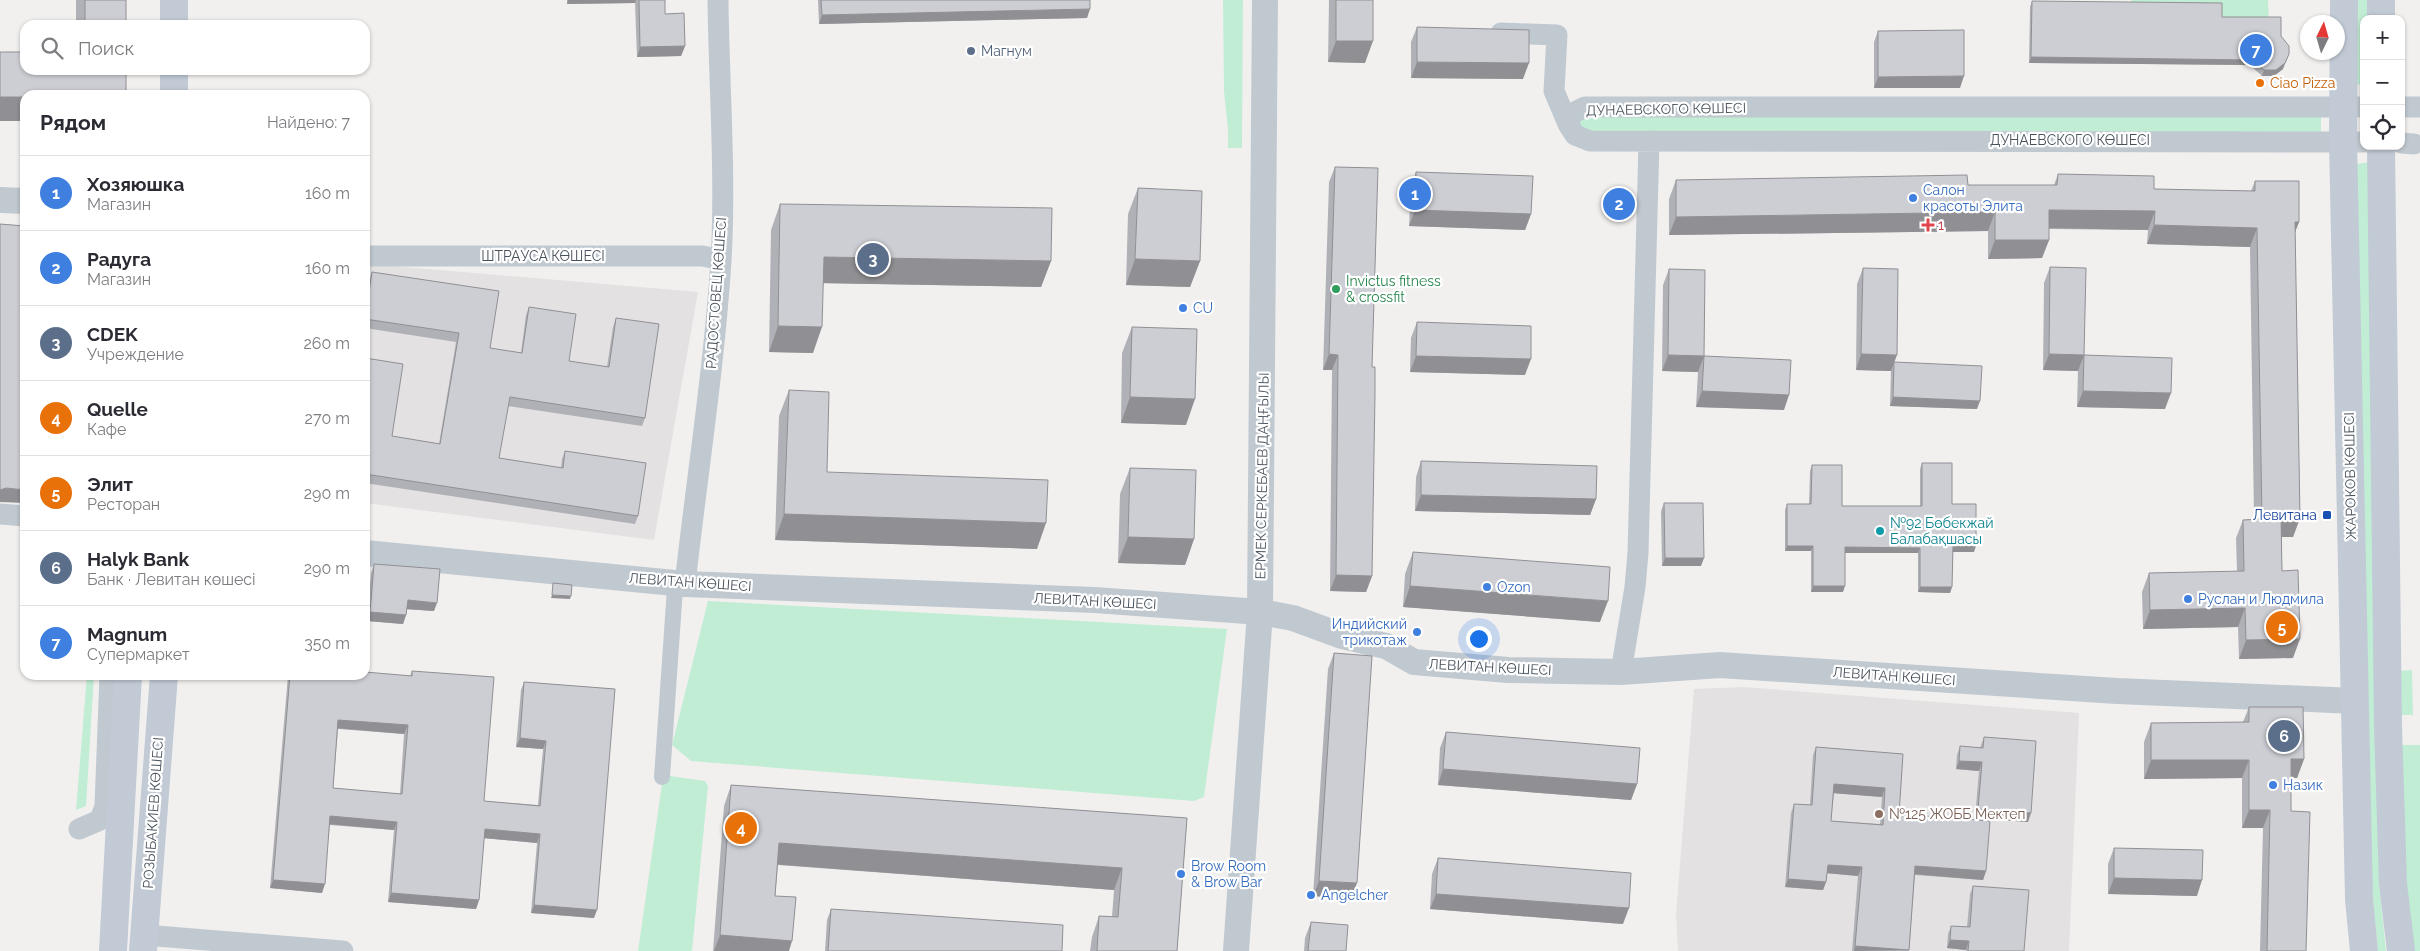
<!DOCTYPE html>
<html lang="ru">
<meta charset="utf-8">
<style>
:root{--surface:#fff;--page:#f7f7f7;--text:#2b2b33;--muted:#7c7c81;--line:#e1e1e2;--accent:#1a73e8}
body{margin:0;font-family:Raleway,sans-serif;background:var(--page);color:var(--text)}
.controls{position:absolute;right:15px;top:15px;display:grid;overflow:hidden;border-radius:10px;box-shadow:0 1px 4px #0004}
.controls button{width:45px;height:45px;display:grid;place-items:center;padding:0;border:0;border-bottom:1px solid var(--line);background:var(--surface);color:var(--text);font:25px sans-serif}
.compass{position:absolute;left:2300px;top:15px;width:45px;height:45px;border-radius:50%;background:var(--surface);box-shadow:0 1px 4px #0004;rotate:5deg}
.you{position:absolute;left:1478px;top:638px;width:18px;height:18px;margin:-12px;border:4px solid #fff;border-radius:50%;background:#1a73e8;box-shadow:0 0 0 8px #1a73e833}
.badge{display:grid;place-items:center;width:32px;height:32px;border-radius:50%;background:var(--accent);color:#fff;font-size:16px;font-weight:700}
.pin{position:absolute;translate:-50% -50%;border:2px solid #fff;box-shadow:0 1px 5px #0006}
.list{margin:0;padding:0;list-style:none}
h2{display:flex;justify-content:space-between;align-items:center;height:65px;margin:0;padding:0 20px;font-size:21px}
h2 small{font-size:16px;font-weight:400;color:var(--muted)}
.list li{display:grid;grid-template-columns:32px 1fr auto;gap:15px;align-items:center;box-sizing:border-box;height:75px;padding:0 20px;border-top:1px solid var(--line)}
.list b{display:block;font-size:19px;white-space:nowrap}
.list p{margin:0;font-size:16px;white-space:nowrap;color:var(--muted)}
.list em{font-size:16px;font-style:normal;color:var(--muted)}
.icon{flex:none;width:28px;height:28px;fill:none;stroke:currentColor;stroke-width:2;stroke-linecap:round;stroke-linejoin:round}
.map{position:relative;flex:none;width:2420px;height:951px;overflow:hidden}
.search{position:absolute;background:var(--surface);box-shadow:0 1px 4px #0004;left:20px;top:20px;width:350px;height:55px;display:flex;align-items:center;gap:12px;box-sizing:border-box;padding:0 18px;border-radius:15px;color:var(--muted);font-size:19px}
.panel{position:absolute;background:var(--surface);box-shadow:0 1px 4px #0004;left:20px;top:90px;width:350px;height:590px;border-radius:15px}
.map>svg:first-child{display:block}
.education{fill:#e3e1e1}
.green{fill:#c0edd4}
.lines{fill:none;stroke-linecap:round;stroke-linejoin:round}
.pedestrian{stroke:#c1c9d0;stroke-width:16}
.minor{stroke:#c1c9d0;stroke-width:21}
.tertiary{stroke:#c1c9d0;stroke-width:26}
.secondary{stroke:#c1cad5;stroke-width:28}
.wall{fill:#b0b1b6;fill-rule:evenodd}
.shaded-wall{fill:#909094}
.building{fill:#cdced4;stroke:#909094;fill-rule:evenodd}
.service-dot{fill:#5c6f8a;stroke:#fff;stroke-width:2}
.food-dot{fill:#e8710a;stroke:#fff;stroke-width:2}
.shop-dot{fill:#3f7fe0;stroke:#fff;stroke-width:2}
.health-dot{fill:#e0444e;stroke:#fff;stroke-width:2}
.leisure-dot{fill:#2e9e5b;stroke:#fff;stroke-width:2}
.transit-dot{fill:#1a4fb4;stroke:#fff;stroke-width:2}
.culture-dot{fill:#0f9aa8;stroke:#fff;stroke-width:2}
.education-dot{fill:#8d6e63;stroke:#fff;stroke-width:2}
.labels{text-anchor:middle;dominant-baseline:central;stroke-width:4.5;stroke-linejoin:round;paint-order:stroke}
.service-label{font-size:14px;fill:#4e5e75;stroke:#fff;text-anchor:start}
.food-label{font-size:14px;fill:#c56008;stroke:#fff;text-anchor:start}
.street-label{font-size:14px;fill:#48525c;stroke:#fff}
.shop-label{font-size:14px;fill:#366cbe;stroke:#fff;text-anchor:start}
.health-label{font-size:14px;fill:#be3a42;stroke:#fff;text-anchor:start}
.leisure-label{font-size:14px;fill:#27864d;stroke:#fff;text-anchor:start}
.transit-label{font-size:14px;fill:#164399;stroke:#fff;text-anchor:end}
.culture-label{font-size:14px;fill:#0d838f;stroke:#fff;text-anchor:start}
.education-label{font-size:14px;fill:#785e54;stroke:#fff;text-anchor:start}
</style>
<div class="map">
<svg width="2420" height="951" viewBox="0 0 2420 951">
<rect width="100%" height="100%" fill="#f2f0ef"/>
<path class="education" d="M380,265L698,292L654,540L365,503V266Z
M1744,687L2079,713L2069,951H1678L1676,914L1694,689Z"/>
<path class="green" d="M1223,0H1243L1242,148H1228V129L1224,91Z
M2132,0H2268L2269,23L2125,8Z
M2344,0H2381V19H2364V85L2343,83Z
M1573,113H2321V133L1590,141Z
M2373,162L2379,883L2386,951H2378L2371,882L2355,164Z
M708,601L1227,629L1204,797L1194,801L691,761L672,745Z
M2412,670L2413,715H2400L2399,671Z
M87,675H94L86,806L76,810Z
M2399,745H2420V951H2414L2411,934L2400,800Z
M670,776L705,781L708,786L692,951H638L662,784Z"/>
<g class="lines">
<path class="pedestrian" d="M662,777L675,588"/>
<path class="minor" d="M1501,33L1557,35L1554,91L1568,124
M2364,107H1585L1573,113L1568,124L1575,135L1590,141L2364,142
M2401,107H2420
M2401,143L2414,144
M365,256H703L721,260
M0,514L25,516
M685,584C697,476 714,369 721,261C726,174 719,87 718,0
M1621,672L1635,587L1638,553L1649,141
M79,829L100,820L105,806L110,675
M144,935L343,951"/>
<path class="tertiary" d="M0,200L25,201
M365,553L685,584L1095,600L1260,612L1293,618L1342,636L1386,646L1414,662L1508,670L1621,672L1720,665L2117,691L2355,701
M1236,951L1260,612L1265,0"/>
<path class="secondary" d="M2344,0L2343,141L2359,899L2364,951
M2381,0V19
M174,25V0
M174,95V70
M2381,146L2388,727L2393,884L2401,951
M113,951L128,675
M143,951L164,675"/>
</g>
<path class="wall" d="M76,0H126V25H76Z
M567,0H665V14L685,46L681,56L637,57L635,3L567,4Z
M818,0H1090L1087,18L819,24Z
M1329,0H1373L1365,63L1328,62Z
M2032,1L2222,17L2281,36L2283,69L2274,76H2262L2250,65L2029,63L2030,7Z
M1417,27L1523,79L1411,78V42Z
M1878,31L1960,88H1874V42Z
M1335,167L1372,367V576L1366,592L1330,591L1332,370H1323L1329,182Z
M1416,172L1531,214L1525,230L1409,226L1411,187Z
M2058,174L2154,189L2251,191L2255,181L2299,222L2295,232L2300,518L2293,537H2282V571L2293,658L2239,659L2238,627L2143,629L2142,592L2149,573L2237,572L2236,538L2243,520L2254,519L2250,247L2147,244L2148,230L2049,229V240L2042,258L1988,259V231L1669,235V199L1676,180L1968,185H2054Z
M1138,188L1200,261L1190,287L1126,285L1128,214Z
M780,204L1051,261L1041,287L823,283L813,353L769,352L771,230Z
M2050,267L2084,355L2165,409L2077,407L2078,371L2043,370L2044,283Z
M1863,268L1894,362L1977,409L1890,406L1891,371L1856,370L1857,284Z
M1669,269L1704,356L1784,410L1696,407L1698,372L1662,371L1663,285Z
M372,272L490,348L521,353L526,315L529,307L569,361L607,367L613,327L616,318L645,418L642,426L508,406L499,458L561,468L562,459L565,451L638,516L635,524L365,483V358L392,436L439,444L456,342L365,328V306L369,281Z
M1417,322L1525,375L1410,372L1411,338Z
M1132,327L1186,425L1121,423L1122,353Z
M789,390L827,472L1037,549L775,540L779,416Z
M1421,461L1596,499L1590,515L1415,511L1416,477Z
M1922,463L1952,504L1974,552H1953L1952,587L1950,593L1918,592V553H1845L1843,592H1811V551H1785V510L1787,504H1809L1810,471L1812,465L1842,506H1920V469Z
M1130,468L1194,539L1185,565L1118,563L1120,494Z
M1664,503L1701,566H1662L1661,511Z
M1413,552L1600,622L1403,607L1405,574Z
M374,564L434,611L407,609L406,615L403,624L367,621L371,573Z
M1334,653L1351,899L1313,896L1328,669Z
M412,671L484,801L538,805L543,749L516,747L521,690L524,682L615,689L594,918L531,913L537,843L484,838L479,900L476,909L388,902L394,830L330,825L322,893L270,888L288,675H365L410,676ZM338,729L404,734L400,794L333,788Z
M2249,707L2304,759L2297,778H2291V811L2306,951H2260L2263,828H2242V778L2144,779V742L2151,723L2243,722Z
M1446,732L1637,784L1631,800L1438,785L1440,748Z
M1984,737L2028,822L1975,818L1979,771L1956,769L1957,755L1960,746L1980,748Z
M1816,747L1903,754L1899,814L1986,871L1983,880L1915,875L1909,951H1852L1858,876L1827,873L1826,882L1823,890L1785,887L1791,813L1794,804L1810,805L1813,755ZM1834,793L1882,797L1880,824L1831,821Z
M731,785L1187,818L1177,951H1090L1092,937L1099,916L1112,917L1114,890L778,865L775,896L789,951H713L724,806Z
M2114,848L2197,896L2108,894V864Z
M1438,858L1623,924L1430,909L1432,874Z
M1973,886L2024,951H1966V950L1947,948L1948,934L1951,926L1967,927L1970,894Z
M831,909L1062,951H825L827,920Z
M1311,922L1346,951H1304L1305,938Z"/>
<path class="shaded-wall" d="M568,0H636L635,3L567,4Z
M1090,9L1087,18L819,24L822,15Z
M1336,41H1373L1365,63L1328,62Z
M685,46L681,56L637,57L640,47Z
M2289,54L2283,69L2274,76H2262L2264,70Z
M2031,57L2252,60L2250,65L2029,63Z
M1417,62L1529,63L1523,79L1411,78Z
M1964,76L1960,88H1874L1878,77Z
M0,97H25V121H0Z
M1415,210L1531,214L1525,230L1409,226Z
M2049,210L2155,211L2148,230L2042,228Z
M1995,212L1988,231L1669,235L1676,217Z
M2295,222H2299L2292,240Z
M2154,225L2257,228L2250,247L2147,244Z
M1995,240H2049L2042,258L1988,259Z
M824,257L1051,261L1041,287L814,283Z
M1135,259L1200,261L1190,287L1126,285Z
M778,326L822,327L813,353L769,352Z
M1329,354L1338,355L1332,370H1323Z
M1861,354L1897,355L1891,371L1856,370Z
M2049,354L2084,355L2078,371L2043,370Z
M1668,355L1704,356L1698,372L1662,371Z
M1416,356L1531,359L1525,375L1410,372Z
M1702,391L1789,395L1784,410L1696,407Z
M2083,391L2171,393L2165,409L2077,407Z
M1130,397L1195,399L1186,425L1121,423Z
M1893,397L1980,401L1977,409L1890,406Z
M6,488L25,490V503L0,502V490Z
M1421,495L1596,499L1590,515L1415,511Z
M784,514L1046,523L1037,549L775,540Z
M2281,518H2300L2293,537H2274Z
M1128,537L1194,539L1185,565L1118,563Z
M1787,546H1813L1811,551H1785Z
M1953,546H1976L1974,552H1951Z
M1845,547L1920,548L1918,553H1843Z
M1665,558H1704L1701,566H1662Z
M1336,575L1372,576L1366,592L1330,591Z
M1410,586L1608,601L1600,622L1403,607Z
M1813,586H1845L1843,592H1811Z
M1920,587H1952L1950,593L1918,592Z
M552,595L571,596L570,599L551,598Z
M408,600L437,603L434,611L404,609Z
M2245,608L2238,627L2143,629L2150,610Z
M370,612L406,615L403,624L367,621Z
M2300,639L2293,658L2239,659L2246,640Z
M338,720L408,725L404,734L335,728Z
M520,738L546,741L543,749L516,747Z
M2291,759H2304L2297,778H2284Z
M2151,760H2249L2242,778L2144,779Z
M1959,761L1982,762L1979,771L1956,769Z
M1443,769L1637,784L1631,800L1438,785Z
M1834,784L1885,788L1882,797L1831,793Z
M1978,809L2031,813L2028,822L1975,818Z
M2249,810H2270L2263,828H2242Z
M330,816L397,822L394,830L327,824Z
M485,829L540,834L537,843L482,838Z
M779,843L1122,868L1114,890L771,864Z
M1828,865L1862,867L1858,876L1825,873Z
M1915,866L1986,871L1983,880L1912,874Z
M2114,878L2202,880L2197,896L2108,894Z
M1788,879L1826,882L1823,890L1785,887Z
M273,880L325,884L322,893L270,888Z
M1319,881L1357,883L1351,899L1313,896Z
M391,893L479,900L476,909L388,902Z
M1436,894L1629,908L1623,924L1430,909Z
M534,905L597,910L594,918L531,913Z
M720,935L792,941L789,951H714Z
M1950,940L1969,941L1966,950L1947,948Z
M1855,946L1909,950L1854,951Z"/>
<path class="building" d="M85,0H126V25H85Z
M639,0H665V14L684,13L685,46L640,47Z
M821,0H1090V9L822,15Z
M1336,0H1373V41H1336Z
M2032,1L2222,3V17H2281V36L2289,46V54L2285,63L2276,70H2264L2252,60L2031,57Z
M1417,27L1529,30V63L1417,62Z
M1964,30V76L1878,77V31Z
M0,52H25V70H126V95H25V97H0Z
M1335,167L1378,168L1372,367H1375V394L1372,576L1336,575L1338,355L1329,354Z
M1416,172L1533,176L1531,214L1415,210Z
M2058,174L2154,176V189L2255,191V181H2299V222H2295L2300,518H2281L2282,571L2298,570L2300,639L2246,640L2245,608L2150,610L2149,573L2244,571L2243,520L2262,519L2257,228L2154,225L2155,211L2049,210V240H1995V212L1676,217V180L1967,175L1968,185H2057Z
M1138,188L1202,191L1200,261L1135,259Z
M780,204L1052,208L1051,261L824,257L822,327L778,326Z
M0,224L25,226V490L6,488L0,490Z
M2050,267L2086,268L2084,355L2049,354Z
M1863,268L1898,269L1897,355L1861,354Z
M1669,269L1705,270L1704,356L1668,355Z
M372,272L499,291L490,348L522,353L529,307L576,314L569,361L609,367L616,318L659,324L645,418L510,397L499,458L563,468L565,451L646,463L638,516L365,474V358L403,364L392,436L440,444L459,333L365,319Z
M1417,322L1531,326V359L1416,356Z
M1132,327L1197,329L1195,399L1130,397Z
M2084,355L2172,358L2171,393L2083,391Z
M1704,356L1791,360L1789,395L1702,391Z
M1894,362L1982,366L1980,401L1893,397Z
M789,390L829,392L827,472L1048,480L1046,523L784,514Z
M1421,461L1597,466L1596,499L1421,495Z
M1922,463H1952V504H1976V546H1953L1952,587H1920V548L1845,547V586H1813V546H1787V504H1811L1812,465H1842V506H1922Z
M1130,468L1196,470L1194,539L1128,537Z
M1664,503H1703L1704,558H1665Z
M1413,552L1610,567L1608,601L1410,586Z
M374,564L440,569L437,603L408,600L406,615L370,612Z
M553,583L572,585L571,596L552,595Z
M1334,653L1372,656L1357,883L1319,881Z
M412,671L494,677L484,801L540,806L546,741L520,738L524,682L615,689L597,910L534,905L540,834L485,829L479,900L391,893L397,822L330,816L325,884L273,880L290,675H365V672L412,676ZM338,720L408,725L402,794L333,788Z
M2249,707H2303L2304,759H2291V811L2310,812L2306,951H2267L2270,810H2249V760H2151V723L2249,722Z
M1446,732L1640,748L1637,784L1443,769Z
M1984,737L2036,741L2031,813L1978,809L1982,762L1959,761L1960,746L1983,748Z
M1816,747L1903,754L1899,814L1990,821L1986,871L1915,866L1909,950L1855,946L1862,867L1828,865L1826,882L1788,879L1794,804L1812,805ZM1834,784L1885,788L1883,825L1831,821Z
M731,785L1187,818L1177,951H1097L1099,916L1118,917L1122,868L779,843L775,896L796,897L792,941L720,935Z
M2114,848L2203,850L2202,880L2114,878Z
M1438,858L1631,873L1629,908L1436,894Z
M1973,886L2029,890L2024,951H1968L1969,941L1950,940L1951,926L1970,927Z
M831,909L1063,925L1062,951H828Z
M1311,922L1348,925L1346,951H1308Z"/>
<circle class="service-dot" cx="971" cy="51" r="5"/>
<circle class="food-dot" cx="2260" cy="83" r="5"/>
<g class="shop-dot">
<circle cx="1913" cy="198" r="5"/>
<circle cx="1183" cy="308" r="5"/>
<circle cx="1487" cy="587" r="5"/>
<circle cx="2188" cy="599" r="5"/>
<circle cx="1417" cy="632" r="5"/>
<circle cx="2273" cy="785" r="5"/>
<circle cx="1181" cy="874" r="5"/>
<circle cx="1311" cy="895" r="5"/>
</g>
<path class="health-dot" d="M1925.5 217.5h5v5h5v5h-5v5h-5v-5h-5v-5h5z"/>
<circle class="leisure-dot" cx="1336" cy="289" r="5"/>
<rect class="transit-dot" x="2322" y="510" width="10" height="10" rx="2.5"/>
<circle class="culture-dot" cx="1880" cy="531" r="5"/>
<circle class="education-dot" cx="1879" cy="814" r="5"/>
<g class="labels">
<g class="service-label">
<text x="981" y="51">Магнум</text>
</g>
<g class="food-label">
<text x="2270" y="83">Ciao Pizza</text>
</g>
<g class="street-label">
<text transform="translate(1666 109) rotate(-1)">ДУНАЕВСКОГО КӨШЕСІ</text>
<text x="2070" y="140">ДУНАЕВСКОГО КӨШЕСІ</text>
<text x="543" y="256">ШТРАУСА КӨШЕСІ</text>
<text transform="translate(716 293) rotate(-86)">РАДОСТОВЕЦ КӨШЕСІ</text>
<text transform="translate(1262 476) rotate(-89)">ЕРМЕК СЕРКЕБАЕВ ДАҢҒЫЛЫ</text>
<text transform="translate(2350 476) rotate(-91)">ЖАРОКОВ КӨШЕСІ</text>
<text transform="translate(690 582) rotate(4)">ЛЕВИТАН КӨШЕСІ</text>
<text transform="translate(1095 601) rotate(3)">ЛЕВИТАН КӨШЕСІ</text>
<text transform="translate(1490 667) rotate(3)">ЛЕВИТАН КӨШЕСІ</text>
<text transform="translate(1894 676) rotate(4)">ЛЕВИТАН КӨШЕСІ</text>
<text transform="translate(153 813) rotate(-86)">РОЗЫБАКИЕВ КӨШЕСІ</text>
</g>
<g class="shop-label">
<text x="1923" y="190">Салон<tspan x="1923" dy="16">красоты Элита</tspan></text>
<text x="1193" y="308">CU</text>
<text x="1497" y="587">Ozon</text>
<text x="2198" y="599">Руслан и Людмила</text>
<text x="1407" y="624" text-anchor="end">Индийский<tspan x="1407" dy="16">трикотаж</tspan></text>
<text x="2283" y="785">Назик</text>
<text x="1191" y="866">Brow Room<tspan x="1191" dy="16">&amp; Brow Bar</tspan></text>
<text x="1321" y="895">Angelcher</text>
</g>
<g class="health-label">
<text x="1938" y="225">1</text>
</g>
<g class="leisure-label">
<text x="1346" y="281">Invictus fitness<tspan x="1346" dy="16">&amp; crossfit</tspan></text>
</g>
<g class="transit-label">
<text x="2317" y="515">Левитана</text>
</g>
<g class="culture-label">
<text x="1890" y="523">№92 Бөбекжай<tspan x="1890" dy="16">Балабақшасы</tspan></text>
</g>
<g class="education-label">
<text x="1889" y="814">№125 ЖОББ Мектеп</text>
</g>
</g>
</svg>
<div class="controls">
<button>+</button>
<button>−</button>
<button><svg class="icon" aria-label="locate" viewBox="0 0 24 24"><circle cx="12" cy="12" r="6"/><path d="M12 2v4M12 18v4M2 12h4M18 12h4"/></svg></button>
</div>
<svg class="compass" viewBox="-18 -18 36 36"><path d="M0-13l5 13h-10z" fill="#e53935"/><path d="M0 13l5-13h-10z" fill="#7c7c81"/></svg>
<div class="you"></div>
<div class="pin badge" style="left:1415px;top:194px;background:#3f7fe0">1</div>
<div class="pin badge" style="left:1619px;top:204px;background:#3f7fe0">2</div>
<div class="pin badge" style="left:873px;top:259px;background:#5c6f8a">3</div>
<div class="pin badge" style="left:741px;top:828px;background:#e8710a">4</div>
<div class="pin badge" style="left:2282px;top:627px;background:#e8710a">5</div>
<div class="pin badge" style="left:2284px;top:736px;background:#5c6f8a">6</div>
<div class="pin badge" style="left:2256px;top:50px;background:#3f7fe0">7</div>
<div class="search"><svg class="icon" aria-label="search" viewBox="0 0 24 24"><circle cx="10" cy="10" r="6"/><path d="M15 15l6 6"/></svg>Поиск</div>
<section class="panel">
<h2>Рядом<small>Найдено: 7</small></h2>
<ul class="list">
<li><span class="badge" style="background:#3f7fe0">1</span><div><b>Хозяюшка</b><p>Магазин</p></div><em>160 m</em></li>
<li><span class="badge" style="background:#3f7fe0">2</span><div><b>Радуга</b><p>Магазин</p></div><em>160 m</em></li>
<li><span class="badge" style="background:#5c6f8a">3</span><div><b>CDEK</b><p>Учреждение</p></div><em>260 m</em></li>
<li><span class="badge" style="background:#e8710a">4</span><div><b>Quelle</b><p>Кафе</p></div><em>270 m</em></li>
<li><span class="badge" style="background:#e8710a">5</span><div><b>Элит</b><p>Ресторан</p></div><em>290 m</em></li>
<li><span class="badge" style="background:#5c6f8a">6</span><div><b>Halyk Bank</b><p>Банк · Левитан көшесі</p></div><em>290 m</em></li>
<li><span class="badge" style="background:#3f7fe0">7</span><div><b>Magnum</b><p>Супермаркет</p></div><em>350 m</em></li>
</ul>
</section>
</div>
